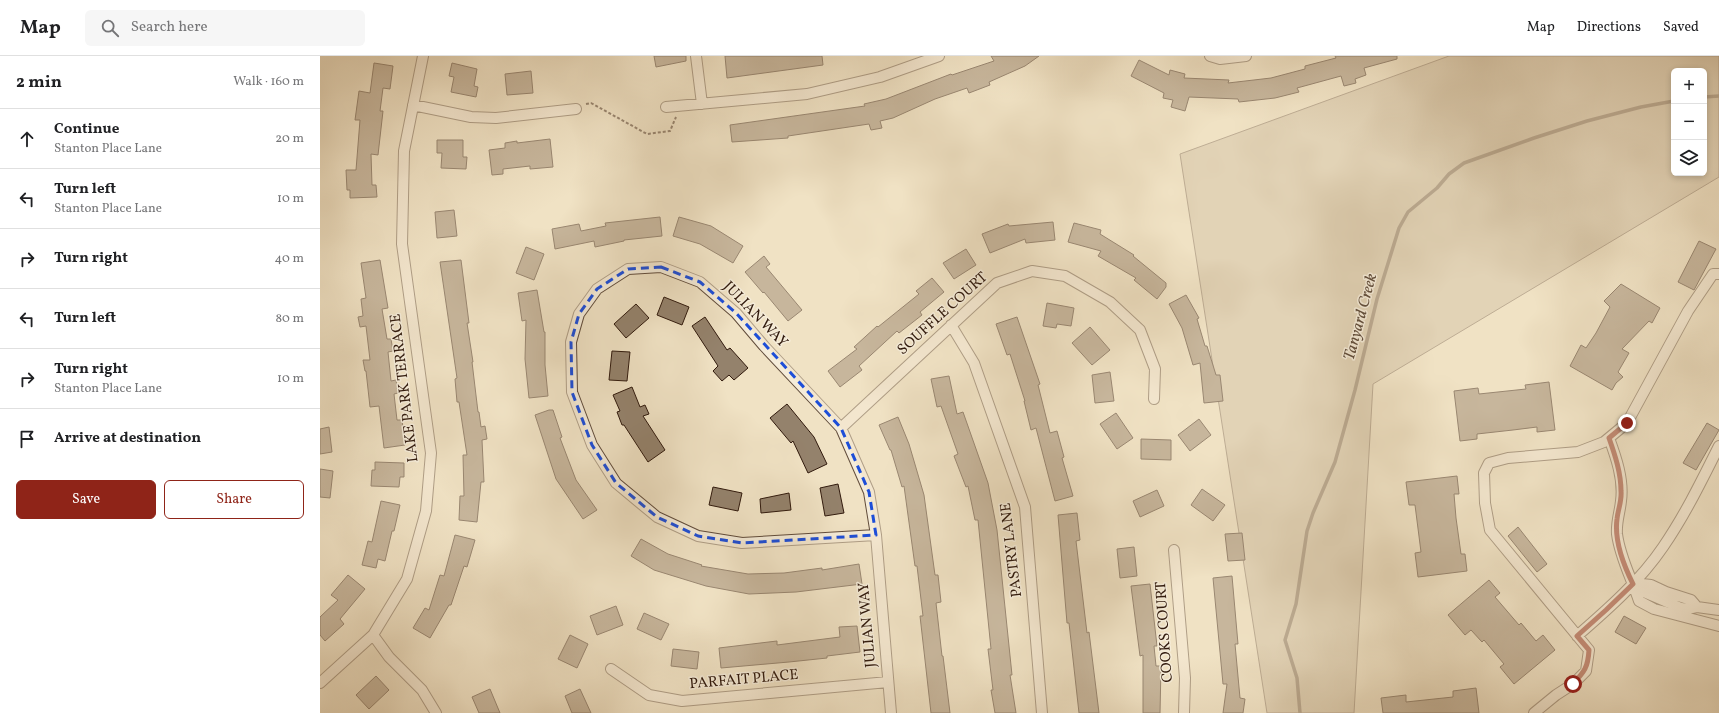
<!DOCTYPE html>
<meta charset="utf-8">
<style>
:root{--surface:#fff;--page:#f6f6f6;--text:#202124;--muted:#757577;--line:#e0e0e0;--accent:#8f2418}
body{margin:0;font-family:Vollkorn,serif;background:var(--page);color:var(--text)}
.controls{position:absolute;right:12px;top:12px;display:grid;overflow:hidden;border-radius:6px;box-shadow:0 2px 6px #0003}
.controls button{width:36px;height:36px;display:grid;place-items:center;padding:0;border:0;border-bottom:1px solid var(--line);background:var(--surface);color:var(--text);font:20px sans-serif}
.stop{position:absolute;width:12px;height:12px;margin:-9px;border:3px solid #8f2418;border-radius:50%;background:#fff}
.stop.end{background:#8f2418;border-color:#fff;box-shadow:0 1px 4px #0008}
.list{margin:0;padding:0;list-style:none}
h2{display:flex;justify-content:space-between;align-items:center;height:52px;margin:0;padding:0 16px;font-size:17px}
h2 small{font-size:13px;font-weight:400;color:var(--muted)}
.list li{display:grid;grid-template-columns:26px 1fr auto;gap:12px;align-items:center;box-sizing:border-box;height:60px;padding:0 16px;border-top:1px solid var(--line)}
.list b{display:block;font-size:15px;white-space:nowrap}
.list p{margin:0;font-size:13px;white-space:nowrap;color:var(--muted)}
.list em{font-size:13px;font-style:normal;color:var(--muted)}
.actions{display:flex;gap:8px;padding:12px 16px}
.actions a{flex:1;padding:9px 0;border:1px solid var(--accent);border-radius:6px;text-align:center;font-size:14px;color:var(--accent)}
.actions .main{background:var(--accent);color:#fff}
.icon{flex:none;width:22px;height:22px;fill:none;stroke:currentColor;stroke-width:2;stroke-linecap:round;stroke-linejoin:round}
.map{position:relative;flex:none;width:1399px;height:657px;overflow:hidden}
header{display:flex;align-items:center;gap:24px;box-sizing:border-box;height:56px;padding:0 20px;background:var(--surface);border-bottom:1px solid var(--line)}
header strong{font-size:19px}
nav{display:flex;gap:22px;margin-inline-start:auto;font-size:14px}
.search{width:280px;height:36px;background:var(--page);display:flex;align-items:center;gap:10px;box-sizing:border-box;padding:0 14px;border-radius:6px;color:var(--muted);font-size:15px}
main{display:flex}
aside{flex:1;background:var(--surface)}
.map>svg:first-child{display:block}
.green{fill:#d0c0a5;stroke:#806d59;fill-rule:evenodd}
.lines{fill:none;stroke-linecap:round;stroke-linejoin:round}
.stream{stroke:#7d6956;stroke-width:3.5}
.building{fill:#94826c;stroke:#311a0d}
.street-casing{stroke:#614c3b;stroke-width:12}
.path{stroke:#311a0d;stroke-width:2;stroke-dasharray:3 2;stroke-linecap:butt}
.street{stroke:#f5ecd9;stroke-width:10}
.route{stroke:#8f2418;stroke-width:5}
.marked{fill:none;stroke:#1d4ed8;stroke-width:3;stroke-dasharray:8 5;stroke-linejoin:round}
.labels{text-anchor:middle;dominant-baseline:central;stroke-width:3;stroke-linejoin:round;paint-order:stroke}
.street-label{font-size:15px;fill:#311a0d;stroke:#f5ecd9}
.water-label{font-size:16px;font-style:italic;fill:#634f3d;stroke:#f5ecd9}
</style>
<header>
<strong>Map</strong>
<div class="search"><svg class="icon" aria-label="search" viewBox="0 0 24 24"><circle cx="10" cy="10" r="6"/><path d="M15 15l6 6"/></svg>Search here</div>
<nav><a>Map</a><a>Directions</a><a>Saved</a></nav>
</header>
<main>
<aside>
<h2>2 min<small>Walk · 160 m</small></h2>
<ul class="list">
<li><svg class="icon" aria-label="ahead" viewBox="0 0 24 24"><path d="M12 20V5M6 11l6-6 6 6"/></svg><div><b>Continue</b><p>Stanton Place Lane</p></div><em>20 m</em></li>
<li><svg class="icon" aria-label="left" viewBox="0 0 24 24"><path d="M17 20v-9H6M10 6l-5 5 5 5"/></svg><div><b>Turn left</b><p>Stanton Place Lane</p></div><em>10 m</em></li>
<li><svg class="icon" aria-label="right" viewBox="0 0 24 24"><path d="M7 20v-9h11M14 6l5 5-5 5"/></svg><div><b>Turn right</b></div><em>40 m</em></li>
<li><svg class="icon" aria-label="left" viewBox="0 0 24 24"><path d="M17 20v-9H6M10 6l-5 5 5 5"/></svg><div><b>Turn left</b></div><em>80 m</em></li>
<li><svg class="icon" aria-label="right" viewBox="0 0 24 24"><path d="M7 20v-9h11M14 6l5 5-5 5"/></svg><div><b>Turn right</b><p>Stanton Place Lane</p></div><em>10 m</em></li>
<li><svg class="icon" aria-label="arrive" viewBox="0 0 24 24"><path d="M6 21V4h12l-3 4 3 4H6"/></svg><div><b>Arrive at destination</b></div></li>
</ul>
<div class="actions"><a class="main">Save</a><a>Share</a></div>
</aside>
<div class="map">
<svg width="1399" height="657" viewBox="0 0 1399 657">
<rect width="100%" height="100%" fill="#f0e2c4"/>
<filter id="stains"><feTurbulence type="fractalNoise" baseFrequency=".005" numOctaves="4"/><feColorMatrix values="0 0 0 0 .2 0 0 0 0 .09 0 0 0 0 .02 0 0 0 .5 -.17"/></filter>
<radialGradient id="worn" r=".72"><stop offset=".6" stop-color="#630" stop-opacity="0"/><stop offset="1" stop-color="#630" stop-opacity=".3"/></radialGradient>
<path class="green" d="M1129,0H1399V121L1053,328L1034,657H947L860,98ZM1354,15H1384V117H1354Z"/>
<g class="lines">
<path class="stream" d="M1384,41L1399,40
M980,657L977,622L965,584L976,548L987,475L993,457L1015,406L1035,334L1057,243L1079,172L1088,156L1117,132L1129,118L1144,107L1214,82L1267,65L1321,51L1354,45"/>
</g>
<path class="building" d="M334,0H366V5L336,11Z
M405,0H502L503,9L407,22Z
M671,0H719L705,10L669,26L670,29L649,37L647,32L615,43L573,62L560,65L562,72L551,74L549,68L468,80V82L412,86L410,69L545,50L544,48L566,43L631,18L632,19L674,5Z
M1015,0H1077V3L1044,12L1046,19L1035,23L1036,27L1024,30L1021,20L977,32L979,36L955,42L919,46L918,43L869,41L865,55L851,51L853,44L843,42L844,37L811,20L819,4L849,19L850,14L865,18L864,22L909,24L908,27L951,22L985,13V10L1016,2Z
M54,7L73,10L70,33L63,32L60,55H63L58,99L51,98L52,129H56L57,141L30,142V134H27L26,114H36L40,64H35L39,35L50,37Z
M132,7L157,13L154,30L158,31L156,41L131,36L134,21L129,20Z
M211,15L213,37L187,39L185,18Z
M230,83L233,111L210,113V110L183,113V118L172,119L169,94L185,92V87L197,85V87Z
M117,84H143V101H147L146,113L121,112L122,97H117Z
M134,154L137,180L117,182L115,156Z
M340,161L342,180L304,184V185L275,191L274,185L235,193L232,173L259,168L261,175L286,170L285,167Z
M359,161L391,170L423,190L413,207L380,188L353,180Z
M733,166L735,184L706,187L705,183L670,197L662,178L688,168L689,170Z
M754,167L781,174L780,178L814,199L813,200L846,227V231L837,243L814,224L816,222L778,200L781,195L748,186Z
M1379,185L1396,193L1374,234L1358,226Z
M206,191L224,198L214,224L196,217Z
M646,193L656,209L634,223L623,207Z
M444,200L450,208L446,211L482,254L468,265L444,236L443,237L425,216Z
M60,204L68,252L62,253L67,283H71L73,295L68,296L71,325L76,324L78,337L74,338L77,364H82L85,389L64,392L59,350L50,351L46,315H45L43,304H50L46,270L40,271L38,261L43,260L41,243L46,242L41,207Z
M141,204L149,267H147L153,306H152L158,356H159L161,371L165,370L167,383L162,384L164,426H161L157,466L139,464L140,440H144L143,399H147L139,346H137L135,323L137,322L120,206Z
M612,222L624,236L600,256L602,259L579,277L577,275L539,310L542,314L520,331L508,315L537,293L534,291L557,270L558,271L599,238L596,235Z
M1301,228L1340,252L1332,267L1329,265L1302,293L1309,297L1298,316L1303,321L1296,327L1292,334L1250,310L1261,289L1266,292L1276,277L1290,251L1284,245Z
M217,234L224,276H225V309L228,340L209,342L205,303L206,264L202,265L198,237Z
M866,239L879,262L877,263L885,290H887L896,319H900L903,345L884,347L880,307L873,309L862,272L849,248Z
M344,241L369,251L362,269L337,259Z
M727,247L754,252L751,270L737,268L736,272L723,270Z
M316,248L329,262L306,282L294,268Z
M385,261L407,294L410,292L428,312L414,324L409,319L402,325L393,315L398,310L372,270Z
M697,261L720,328L718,329L730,377L737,375L744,401L742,402L753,440L735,445L716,372L711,374L704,345H705L690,298L687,299L676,268Z
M770,271L790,294L772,309L752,287Z
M292,295L310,296L307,325L289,324Z
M790,316L794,345L775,347L772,319Z
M629,320L637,358L643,356L668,427L677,474L692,619H690L696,657H675L671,634H673L668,593H671L658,464H655L648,430L646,431L634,400L638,398L621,350L617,351L611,323Z
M1229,326L1235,374L1217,376V371L1193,374L1157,378V383L1140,385L1134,335L1158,332L1159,338L1206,333L1205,329Z
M312,331L320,351L325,349L329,358L323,360L345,394L328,406L304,369H302L297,356L300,355L293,339Z
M467,348L494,381L507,408L488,417L473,385L471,387L450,362Z
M229,354H233L242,381L240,382L256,424L277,454L263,463L236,423L215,359Z
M796,357L813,382L797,393L780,368Z
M578,361L589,388L604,439L615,519H618L621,546L616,547L622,600H623L630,657H611L600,560H603L597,510H595L584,430L582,431L571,394H570L559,369Z
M879,363L891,379L870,395L858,379Z
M1387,367L1399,374L1376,414L1363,407Z
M9,371L12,396L0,398V373Z
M821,383L851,384V404L821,403Z
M55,406L84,407V421H80L79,431L51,430L52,414H55Z
M0,413L13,415L10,442L0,441Z
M1137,420L1139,438H1134L1136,462L1141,498H1145L1147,515L1098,521L1095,497L1101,496L1095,449H1089L1086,426Z
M518,428L524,457L505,460L500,432Z
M393,431L422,437L418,455L389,449Z
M882,433L905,449L893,465L871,449Z
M837,434L844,450L820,461L813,445Z
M469,437L471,454L441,457L440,443Z
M61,445L80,449L74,475H72L65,505L58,503L56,512L42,509L48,485L52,486Z
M757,457L760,484L756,485L767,577L769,576L779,657H759L749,567H747L738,459Z
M1198,471L1227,508L1217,516L1188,480Z
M922,477L925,504L908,505L905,478Z
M135,479L155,484L147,511L144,510L131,549H129L110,582L93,572L105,552L109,554L120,519L124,520Z
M321,483L348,498L382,509L381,510L428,518L464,517L502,512V514L539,508L542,528L476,536L429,538L386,530L334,514L311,500Z
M814,491L817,520L800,522L797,493Z
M28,519L45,533L20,563L24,568L5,585L0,579V561L18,544L11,539Z
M912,520L918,588H915L920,642L925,643L923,657H903L907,628H903L893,522Z
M1169,524L1180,537L1175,541L1199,569L1201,567L1216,585L1223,579L1235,594L1194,628L1180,611L1184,608L1164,584L1162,586L1151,574L1145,579L1128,559Z
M830,528L837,590H834L836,610H841L840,657H823V599L820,600L811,530Z
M296,550L303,569L277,579L270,560Z
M324,557L349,568L341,584L317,573Z
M1304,560L1326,572L1316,588L1295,576Z
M537,570L540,596L507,600V602L469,606L401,612L399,592L457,585V589L520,581L519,571Z
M250,579L268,588L257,612L238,603Z
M353,593L379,596L377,613L351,610Z
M56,620L69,634L49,653L36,639Z
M1156,632L1159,657H1063L1061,642L1086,639V646L1133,641V635Z
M170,633L180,657H159L152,641Z
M260,633L271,657H252L245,640Z"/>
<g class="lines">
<defs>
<path id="street" d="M376,0L382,48
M890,0L900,3L926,0
M93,49L151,61L176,62L256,53
M346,51L487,38L560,21L619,0
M631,269L654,307L705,451L722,657
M521,372L677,227L712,215L745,220L790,246L820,274L835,313L834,343
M1289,382C1296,401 1304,424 1301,445C1300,456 1296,466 1297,478C1300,502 1312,523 1319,545L1334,553L1399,570
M556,479L422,487L378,480L337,461L296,427L272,389L252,336L251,286L259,258L277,233L308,213L341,211L380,226L416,257L444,290L521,372L549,436L556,479L571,657
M854,494L865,622L864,657
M1313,527L1331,529L1346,536L1371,544L1377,551L1399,554
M1313,527L1326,537L1361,552L1367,553L1377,551
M53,579L69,601L102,634L116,657
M1257,580C1288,553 1320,525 1343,491C1365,459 1382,424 1399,390
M291,613L329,639L362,645L568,626
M0,627L53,579L87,523L106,455L111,397L82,188L84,95L103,0
M1214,657L1236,639L1253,628L1266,615L1269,594L1170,474L1165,447L1164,417L1169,407L1188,402L1258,396L1284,386L1307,367L1368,255L1393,218H1399"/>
</defs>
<use href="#street" class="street-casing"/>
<path class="path" d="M266,48L271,47L327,78L350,75L356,61"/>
<use href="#street" class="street"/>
</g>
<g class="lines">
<path class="route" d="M1253,628C1264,616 1268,612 1269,594L1257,580L1286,554L1313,528C1303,508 1294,485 1297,463C1298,453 1302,445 1301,435C1301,417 1295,399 1289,382L1307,367"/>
</g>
<path d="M0 0H1399V657H0ZM341,211L380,226L416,257L521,372L549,436L556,479L422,487L378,480L337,461L296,427L272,389L252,336L251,286L259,258L277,233L308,213Z" fill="#f0e2c4" fill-opacity=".55" fill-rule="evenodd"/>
<path class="marked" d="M341,211L380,226L416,257L521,372L549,436L556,479L422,487L378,480L337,461L296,427L272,389L252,336L251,286L259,258L277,233L308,213Z"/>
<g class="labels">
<g class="street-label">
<text transform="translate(623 258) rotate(-42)">SOUFFLE COURT</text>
<text transform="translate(435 259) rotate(46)">JULIAN WAY</text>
<text transform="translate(85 332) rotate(-97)">LAKE PARK TERRACE</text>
<text transform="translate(692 494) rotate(-97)">PASTRY LANE</text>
<text transform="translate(548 569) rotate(-95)">JULIAN WAY</text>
<text transform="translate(845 576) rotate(-94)">COOKS COURT</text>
<text transform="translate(424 624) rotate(-5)">PARFAIT PLACE</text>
</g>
<g class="water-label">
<text transform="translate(1041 261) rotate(-75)">Tanyard Creek</text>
</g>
</g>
<rect width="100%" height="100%" filter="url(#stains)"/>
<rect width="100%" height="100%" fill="url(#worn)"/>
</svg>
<div class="controls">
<button>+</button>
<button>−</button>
<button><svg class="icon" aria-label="layers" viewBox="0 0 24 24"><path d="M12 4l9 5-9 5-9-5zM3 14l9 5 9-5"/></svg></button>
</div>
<div class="stop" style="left:1253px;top:628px"></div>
<div class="stop end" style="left:1307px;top:367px"></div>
</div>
</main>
